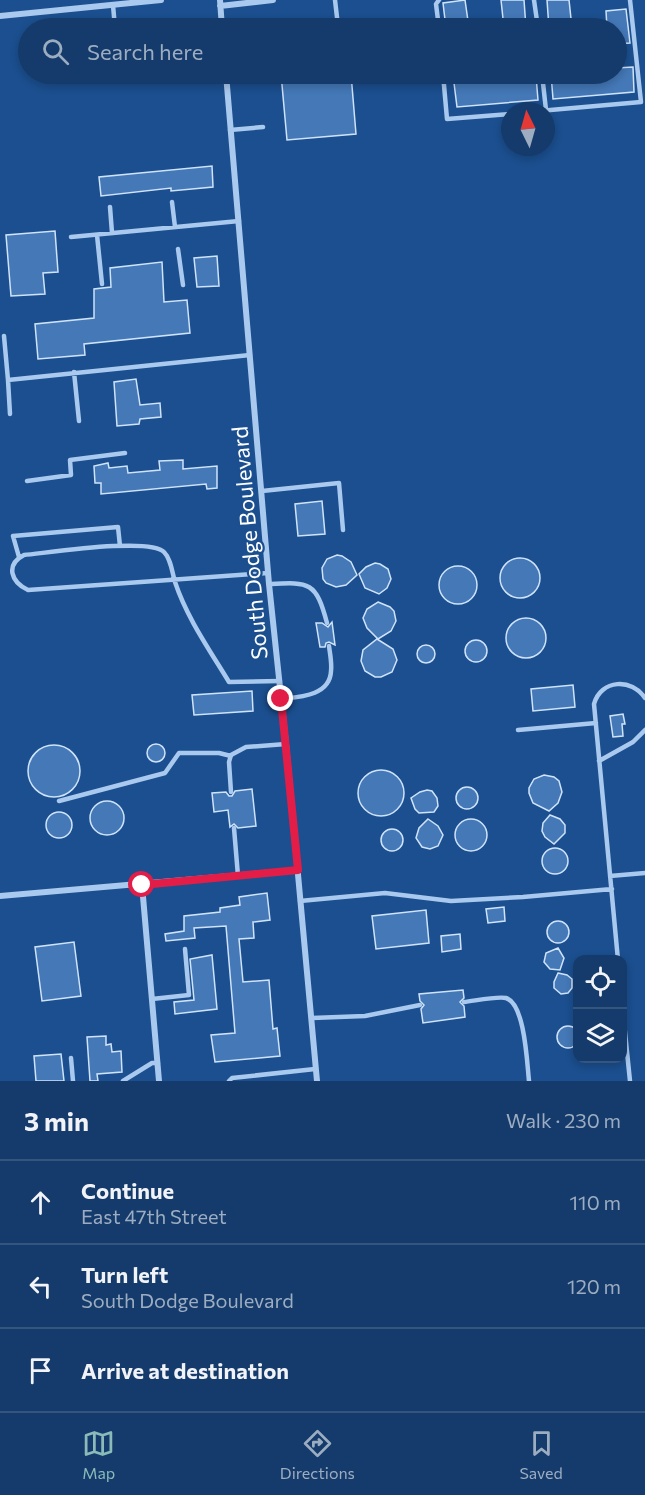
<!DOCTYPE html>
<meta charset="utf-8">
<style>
:root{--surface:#143b6b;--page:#214673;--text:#f1f3f6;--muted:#9dadc1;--line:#33557e;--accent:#8bbbb9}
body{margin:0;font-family:Commissioner,sans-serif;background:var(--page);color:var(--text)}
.controls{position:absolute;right:18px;bottom:18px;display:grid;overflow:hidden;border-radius:12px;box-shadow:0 3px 9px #0003}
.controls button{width:54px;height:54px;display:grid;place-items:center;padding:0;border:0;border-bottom:2px solid var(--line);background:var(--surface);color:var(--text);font:30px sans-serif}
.compass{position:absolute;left:501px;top:102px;width:54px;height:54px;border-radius:50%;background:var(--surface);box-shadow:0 3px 9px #0003;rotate:355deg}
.stop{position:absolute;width:18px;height:18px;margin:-14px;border:4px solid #e11d48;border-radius:50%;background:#fff}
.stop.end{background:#e11d48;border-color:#fff;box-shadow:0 2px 6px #0008}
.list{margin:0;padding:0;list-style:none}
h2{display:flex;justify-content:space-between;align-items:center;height:78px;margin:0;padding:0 24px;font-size:26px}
h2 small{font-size:20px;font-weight:400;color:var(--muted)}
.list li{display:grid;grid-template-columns:39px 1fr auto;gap:18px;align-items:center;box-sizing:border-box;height:84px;padding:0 24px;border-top:2px solid var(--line)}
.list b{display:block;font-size:22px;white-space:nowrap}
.list p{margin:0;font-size:20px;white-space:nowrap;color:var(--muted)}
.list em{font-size:20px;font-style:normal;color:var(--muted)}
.icon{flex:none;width:33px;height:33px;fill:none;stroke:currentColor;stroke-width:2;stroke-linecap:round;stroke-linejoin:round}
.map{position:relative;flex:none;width:645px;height:1081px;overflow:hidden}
.search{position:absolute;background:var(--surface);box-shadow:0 3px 9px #0003;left:18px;right:18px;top:18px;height:66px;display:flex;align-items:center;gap:15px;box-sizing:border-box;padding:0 21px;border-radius:33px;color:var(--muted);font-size:22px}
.sheet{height:330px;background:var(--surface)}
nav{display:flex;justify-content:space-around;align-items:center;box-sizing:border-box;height:84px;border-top:2px solid var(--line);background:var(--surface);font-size:16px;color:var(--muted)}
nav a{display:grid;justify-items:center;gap:3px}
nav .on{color:var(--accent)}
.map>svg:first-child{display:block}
.building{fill:#4478b7;stroke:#cfe3fa;stroke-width:1.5}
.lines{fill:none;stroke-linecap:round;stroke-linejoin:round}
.lane{stroke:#a9c9ee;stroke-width:4.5}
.street{stroke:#a9c9ee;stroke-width:6}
.route{stroke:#e11d48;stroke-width:8}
.labels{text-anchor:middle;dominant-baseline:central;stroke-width:4.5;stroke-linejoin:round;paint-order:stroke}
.street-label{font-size:22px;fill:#fff;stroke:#1b4f8f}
</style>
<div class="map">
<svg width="645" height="1081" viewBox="0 0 645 1081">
<rect width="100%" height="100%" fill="#1b4f8f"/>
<path class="building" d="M465,0L469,28H446L443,3Z
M501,0H524L526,28H504Z
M547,0H569L572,28H549Z
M626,9L630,43L616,44V28H607L606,11Z
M633,67L634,92L553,99L551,74H616V68Z
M281,74H351L356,134L287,140Z
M536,76L538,100L457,107L454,83Z
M212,166L213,187L171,191V188L101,196L99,177Z
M55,231L58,272L43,273L45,294L11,296L6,235Z
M217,256L219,286L197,287L194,258Z
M162,262L164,302L187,300L190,333L84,344L85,355L38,359L35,324L94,318V289L111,287L110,268Z
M136,379L140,405L160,403L161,417L140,419L139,424L117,426L114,382Z
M183,460V469L217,466V488L207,489L206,484L101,494V483H95L94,466L108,463L109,468L127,466L128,473L160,470L159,461Z
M322,501L325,534L298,536L295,504Z
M337,555L342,556L351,562L357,575L346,585L336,587L326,583L323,579L322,568L327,559Z
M500 578a20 20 0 1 1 40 0a20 20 0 1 1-40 0Z
M375,563L380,564L388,569L391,579L387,588L379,594L365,588L359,574L366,567Z
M439 585a19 19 0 1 1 38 0a19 19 0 1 1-38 0Z
M378,602L390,607L394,611L396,621L391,631L378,639L367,628L363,618L367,609Z
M506 638a20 20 0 1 1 40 0a20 20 0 1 1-40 0Z
M332,622L335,645L329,642L326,643L325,647H320L316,623H322L328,627Z
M377,639L393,649L397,660L392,672L381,677H375L365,671L361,661L363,650Z
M465 651a11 11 0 1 1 22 0a11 11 0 1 1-22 0Z
M417 654a9 9 0 1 1 18 0a9 9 0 1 1-18 0Z
M573,685L575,707L533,711L531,689Z
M252,691L253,711L194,715L192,695Z
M623,714L625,724H622L623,736L613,737L610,716Z
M147 753a9 9 0 1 1 18 0a9 9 0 1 1-18 0Z
M28 771a26 26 0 1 1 52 0a26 26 0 1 1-52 0Z
M358 793a23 23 0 1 1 46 0a23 23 0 1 1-46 0Z
M544,775L554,777L559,781L562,792L558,803L549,811L533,803L529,793V788L534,779Z
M456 798a11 11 0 1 1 22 0a11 11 0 1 1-22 0Z
M252,789L256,826L238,828L234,824L230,827L228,810L214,812L212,793L226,792L229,796H232L235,791Z
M427,790L432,791L437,798L438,806L434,812L419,813L415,809L411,798L420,792Z
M90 818a17 17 0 1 1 34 0a17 17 0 1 1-34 0Z
M46 825a13 13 0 1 1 26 0a13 13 0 1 1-26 0Z
M550,815L560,819L565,825V833L554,844L545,837L542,831L543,823Z
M428,819L438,826L443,835L438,846L430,849L422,847L416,838L419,828Z
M455 835a16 16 0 1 1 32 0a16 16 0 1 1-32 0Z
M381 840a11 11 0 1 1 22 0a11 11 0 1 1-22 0Z
M542 861a13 13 0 1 1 26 0a13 13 0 1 1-26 0Z
M267,893L270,920L253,922L254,938L239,939L243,982L269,980L273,1029L277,1028L280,1056L215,1062L211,1035L235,1033L226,926L194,928L195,938L166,941L165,934L184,931V916L220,912V908L240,905L239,897Z
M504,907L505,921L488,923L486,909Z
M426,910L429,943L376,949L372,916Z
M547 932a11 11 0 1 1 22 0a11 11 0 1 1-22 0Z
M460,934L461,949L442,952L441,936Z
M74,942L81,996L42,1001L35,947Z
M558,948L564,958L560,970L550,969L544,962L546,953Z
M212,955L217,1009L175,1014L174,1002L194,1000L190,959Z
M558,973L567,975L572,979V988L568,993L561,994L554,988V982Z
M463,990L464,998L460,1002L464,1006L465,1017L423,1023L421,1009L424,1005L420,1001L419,994Z
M557 1037a11 11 0 1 1 22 0a11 11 0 1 1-22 0Z
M106,1036V1045L111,1044L112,1052L121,1051L122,1072L97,1074L98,1081H90L87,1037Z
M61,1054L64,1081H36L34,1056Z"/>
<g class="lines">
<path class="lane" d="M335,0L338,26
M534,0L538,28
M113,5L115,28
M439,28L436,4L439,0
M443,74L447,119L510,114
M542,74L546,110
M539,111L641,102L630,0
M230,130L263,127
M172,202L175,227
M110,207L112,233
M97,235L102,284
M71,237L239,221
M178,249L183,285
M4,336L8,380L250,355
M74,372L79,421
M8,380L10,414
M27,481L71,475L70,460L125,453
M262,491L339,483L343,530
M19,557L13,536L118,527L120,546
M268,573C188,579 108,584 28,590C11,582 5,565 24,555C47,553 150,537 164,552C171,559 172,572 175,582C187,618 209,649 229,682L280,681
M269,584C309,582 316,581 327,623
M281,699C299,697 330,696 331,671C332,663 330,654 329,646
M518,730L596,723
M599,761L633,742L645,730
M231,792L229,762L231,755L246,747L286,744
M59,801L165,773L179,753H219L231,756
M234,828L238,876
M610,876L645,873
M300,901L385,893L451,901L523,897L612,889
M618,960L594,704C601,679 632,678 645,698
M152,999L189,995L185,949
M464,1002C474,1001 497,996 506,998C525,1004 527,1063 529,1081
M622,1003L630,1081
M312,1018L365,1016L420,1005
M71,1058L73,1081
M123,1081L152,1063H158
M229,1081L232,1078L315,1069"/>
<path class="street" d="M220,0L222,28
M220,6L273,0
M0,16L161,0
M226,74L269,584L286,744L317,1081
M142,885L159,1081
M0,896L298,870"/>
</g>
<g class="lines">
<path class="route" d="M142,885L298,870L281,699"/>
</g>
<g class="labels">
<g class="street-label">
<text transform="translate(249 543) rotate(-95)">South Dodge Boulevard</text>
</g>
</g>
</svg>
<div class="controls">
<button><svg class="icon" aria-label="locate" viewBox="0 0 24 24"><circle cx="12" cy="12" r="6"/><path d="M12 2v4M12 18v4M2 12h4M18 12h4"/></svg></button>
<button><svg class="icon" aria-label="layers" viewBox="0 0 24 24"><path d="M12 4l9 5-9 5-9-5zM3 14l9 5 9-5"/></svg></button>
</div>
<svg class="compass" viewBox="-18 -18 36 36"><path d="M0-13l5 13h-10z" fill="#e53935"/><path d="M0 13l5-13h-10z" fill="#9dadc1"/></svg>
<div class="stop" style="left:142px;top:885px"></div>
<div class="stop end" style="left:281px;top:699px"></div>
<div class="search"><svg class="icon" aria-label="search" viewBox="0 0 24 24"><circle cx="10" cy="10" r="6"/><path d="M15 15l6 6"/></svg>Search here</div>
</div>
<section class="sheet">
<h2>3 min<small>Walk · 230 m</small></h2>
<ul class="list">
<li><svg class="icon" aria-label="ahead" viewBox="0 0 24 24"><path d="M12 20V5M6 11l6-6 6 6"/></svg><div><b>Continue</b><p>East 47th Street</p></div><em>110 m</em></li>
<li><svg class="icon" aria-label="left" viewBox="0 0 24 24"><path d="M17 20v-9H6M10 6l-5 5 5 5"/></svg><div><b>Turn left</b><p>South Dodge Boulevard</p></div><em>120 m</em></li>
<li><svg class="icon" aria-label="arrive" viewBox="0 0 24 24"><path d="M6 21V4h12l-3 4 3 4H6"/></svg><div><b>Arrive at destination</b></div></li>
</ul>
</section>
<nav>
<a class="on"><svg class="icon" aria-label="map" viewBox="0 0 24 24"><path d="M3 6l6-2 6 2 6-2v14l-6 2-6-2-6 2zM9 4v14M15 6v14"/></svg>Map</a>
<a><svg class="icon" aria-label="directions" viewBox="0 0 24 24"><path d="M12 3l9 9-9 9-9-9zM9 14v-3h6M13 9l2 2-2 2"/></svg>Directions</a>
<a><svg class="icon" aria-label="saved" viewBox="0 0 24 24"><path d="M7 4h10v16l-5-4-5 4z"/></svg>Saved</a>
</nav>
